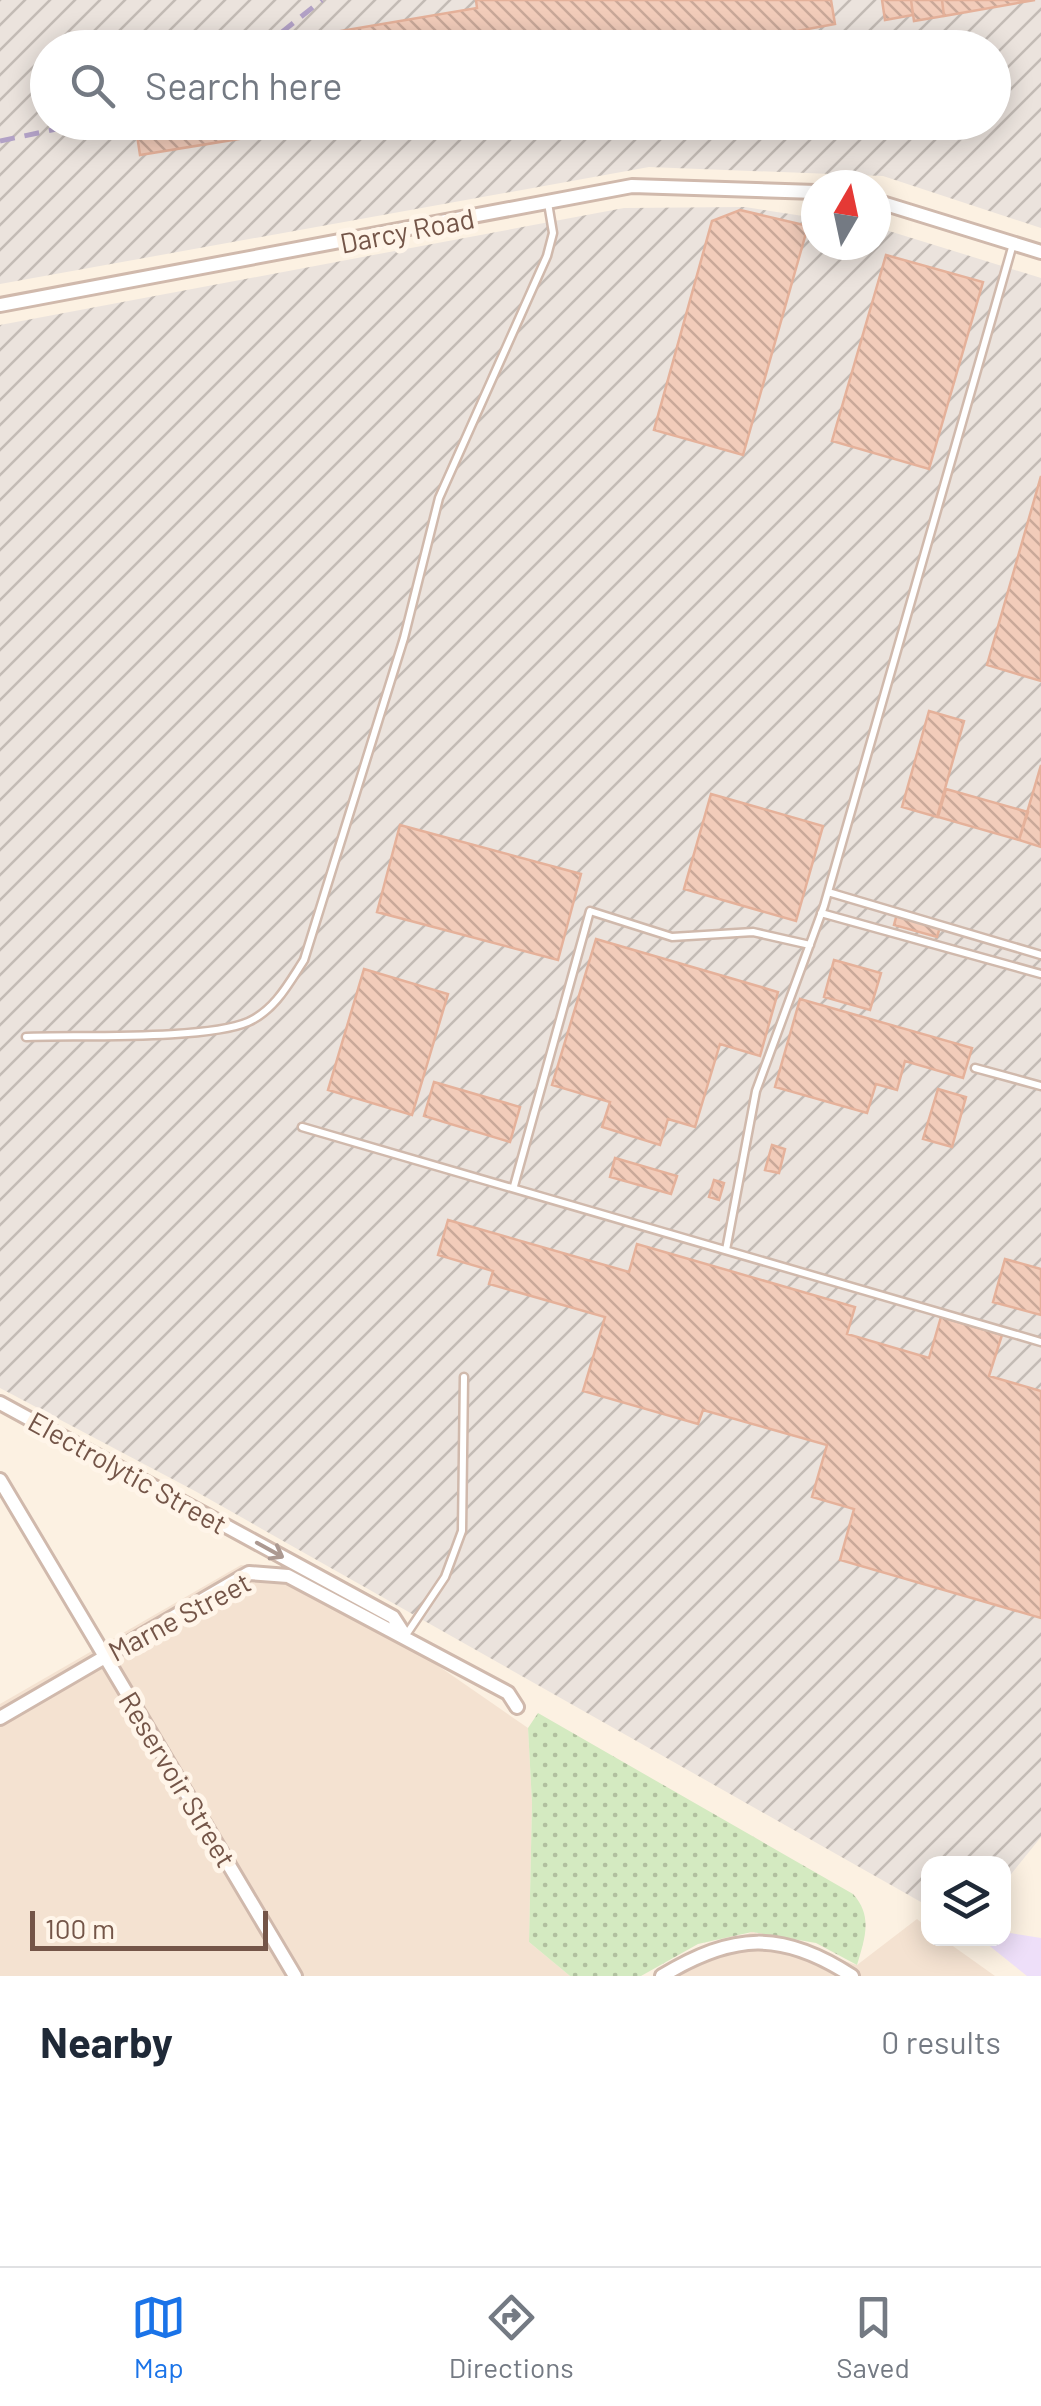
<!DOCTYPE html>
<style>
:root{--surface:#fff;--page:#f6f6f7;--text:#1f2937;--muted:#747a83;--line:#e0e1e3;--accent:#1a73e8}
body{margin:0;font-family:Barlow,sans-serif;background:var(--page);color:var(--text)}
.controls{position:absolute;right:30px;bottom:30px;display:grid;overflow:hidden;border-radius:20px;box-shadow:0 5px 25px #0003}
.controls button{width:90px;height:90px;display:grid;place-items:center;padding:0;border:0;border-bottom:2px solid var(--line);background:var(--surface);color:var(--text);font:50px sans-serif}
.compass{position:absolute;left:801px;top:170px;width:90px;height:90px;border-radius:50%;background:var(--surface);box-shadow:0 5px 25px #0003;rotate:9deg}
.scale{position:absolute;left:30px;bottom:25px;width:238px;box-sizing:border-box;padding-left:10px;border:5px solid #745548;border-top:0;font-size:28px;line-height:35px;white-space:nowrap;color:#745548;-webkit-text-stroke:8px #fff5e9;paint-order:stroke}
.list{margin:0;padding:0;list-style:none}
h2{display:flex;justify-content:space-between;align-items:center;height:130px;margin:0;padding:0 40px;font-size:42px}
h2 small{font-size:32px;font-weight:400;color:var(--muted)}
.icon{flex:none;width:55px;height:55px;fill:none;stroke:currentColor;stroke-width:2;stroke-linecap:round;stroke-linejoin:round}
.map{position:relative;flex:none;width:1041px;height:1976px;overflow:hidden}
.search{position:absolute;background:var(--surface);box-shadow:0 5px 25px #0003;left:30px;right:30px;top:30px;height:110px;display:flex;align-items:center;gap:25px;box-sizing:border-box;padding:0 35px;border-radius:55px;color:var(--muted);font-size:38px}
.sheet{height:290px;background:var(--surface)}
nav{display:flex;justify-content:space-around;align-items:center;box-sizing:border-box;height:140px;border-top:2px solid var(--line);background:var(--surface);font-size:28px;color:var(--muted)}
nav a{display:grid;justify-items:center;gap:5px}
nav .on{color:var(--accent)}
.map>svg:first-child{display:block}
.residential{fill:#f4e2d1}
.industrial{fill:url(#industrial-furrows);fill-rule:evenodd}
.education{fill:#eedff9}
.park{fill:url(#park-dots)}
.building{fill:url(#building-back-hatch);stroke:#e5b19a;stroke-width:2.5}
.lines{fill:none;stroke-linecap:round;stroke-linejoin:round}
.lane-casing{stroke:#d0b9ac;stroke-width:11}
.street-casing{stroke:#d0b9ac;stroke-width:18}
.lane{stroke:#fff;stroke-width:6}
.street{stroke:#fff;stroke-width:12}
.rail{stroke:#b2a1c6;stroke-width:5;stroke-dasharray:15 10;stroke-linecap:butt}
.oneway{stroke:#ac9991}
.labels{text-anchor:middle;dominant-baseline:central;stroke-width:10;stroke-linejoin:round;paint-order:stroke}
.street-label{font-size:28px;fill:#745548;stroke:#fff5e9}
</style>
<div class="map">
<svg width="1041" height="1976" viewBox="0 0 1041 1976">
<defs>
<pattern id="industrial-furrows" width="10" height="10" patternUnits="userSpaceOnUse" patternTransform="scale(2.5)"><rect width="10" height="10" fill="#ebe3dd"/><path d="M-1 1l2-2M0 10L10 0M9 11l2-2" fill="none" stroke="#c3bbb5"/></pattern>
<pattern id="park-dots" width="8" height="8" patternUnits="userSpaceOnUse" patternTransform="scale(2.5)"><rect width="8" height="8" fill="#d4eac1"/><path d="M2 2h.1M6 6h.1" fill="none" stroke="#b1c09f" stroke-width="1.8" stroke-linecap="round"/></pattern>
<pattern id="building-back-hatch" width="6" height="6" patternUnits="userSpaceOnUse" patternTransform="scale(2.5)"><rect width="6" height="6" fill="#f2ccba"/><path d="M-1 5l2 2M0 0l6 6M5-1l2 2" fill="none" stroke="#c9a899"/></pattern>
</defs>
<rect width="100%" height="100%" fill="#fcf1e2"/>
<path class="residential" d="M241,1565L301,1571L528,1728L532,1803L529,1942L570,1976H0V1704Z
M917,1919L928,1928V1938L943,1939L995,1976H655L752,1932L857,1965Z"/>
<path class="industrial" d="M0,0H1041V228L883,176L649,167L0,284ZM48,48H994V122H48Z
M745,207L816,218V245H876V227L1041,278V1837L1004,1883V1864H928V1906L195,1491L0,1388V325L624,208Z"/>
<path class="education" d="M1004,1932L1041,1938V1976H1027L981,1939L1004,1938Z"/>
<path class="park" d="M538,1713L853,1894C873,1916 865,1938 857,1965L816,1943L752,1932L698,1944L641,1976H570L529,1942L532,1803L528,1728Z"/>
<path class="building" d="M476,0H831L835,24L706,48H319L317,35L477,8Z
M882,0H911L913,15L885,20Z
M911,0H942L944,16L914,21Z
M942,0H1035L944,16Z
M183,122H261L263,135L140,155L137,135L183,127Z
M332,122H381L333,131Z
M411,122H501L414,137Z
M740,210L808,226L743,455L654,430L712,221Z
M886,255L983,282L929,469L832,441Z
M1041,476V681L987,665Z
M929,711L964,721L937,817L902,807Z
M1041,765V847L1019,840Z
M946,789L1028,812L1019,840L938,817Z
M711,794L823,826L796,921L684,889Z
M400,825L581,874L558,960L377,912Z
M897,914L940,927L937,937L894,925Z
M596,939L778,992L760,1056L720,1044L695,1127L668,1119L660,1145L602,1127L610,1102L552,1085Z
M834,960L881,973L870,1010L824,997Z
M364,969L448,994L412,1115L328,1090Z
M800,999L972,1048L963,1078L905,1061L897,1090L876,1084L867,1113L775,1087Z
M434,1082L520,1107L510,1142L424,1116Z
M938,1089L966,1097L952,1147L923,1139Z
M772,1145L785,1149L779,1173L765,1170Z
M615,1158L677,1176L671,1194L610,1177Z
M714,1180L724,1183L719,1200L709,1197Z
M448,1220L629,1272L637,1244L855,1307L847,1334L929,1358L941,1317L1002,1335L989,1376L1041,1391V1618L840,1560L854,1509L812,1497L827,1445L703,1410L698,1424L583,1391L605,1317L489,1284L493,1271L438,1255Z
M1005,1259L1041,1269V1315L993,1302Z"/>
<g class="lines">
<defs>
<path id="lane" d="M828,892L1041,955
M821,913L1041,974
M26,1037C77,1035 206,1040 248,1022C275,1010 289,983 304,960L404,638L439,498L547,256L553,233L548,203
M975,1068L1041,1086
M302,1127L1041,1342
M514,1186L590,911L672,937L753,932L810,945
M726,1250L756,1091L824,906L1013,244
M406,1635L445,1577L462,1531L464,1377"/>
<path id="street" d="M876,201L1041,252
M0,305L632,186L816,192
M0,1403L393,1617L404,1634
M0,1480L295,1976
M0,1718L249,1573L288,1576L508,1693L517,1707
M662,1976C733,1933 782,1930 852,1976"/>
</defs>
<use href="#lane" class="lane-casing"/>
<use href="#street" class="street-casing"/>
<use href="#lane" class="lane"/>
<use href="#street" class="street"/>
<path class="rail" d="M262,48L322,0
M0,141L90,122"/>
</g>
<defs><path id="oneway-shaft" d="M-6 0H5M1.5-3L5.5 0L1.5 3" fill="none" stroke-width="1.6" stroke-linecap="round" stroke-linejoin="round" transform="scale(2.5)"/></defs>
<use class="oneway" href="#oneway-shaft" transform="translate(270 1550) rotate(29)"/>
<g class="labels">
<g class="street-label">
<text transform="translate(407 230) rotate(-11)">Darcy Road</text>
<text transform="translate(128 1472) rotate(29)">Electrolytic Street</text>
<text transform="translate(179 1616) rotate(-28)">Marne Street</text>
<text transform="translate(178 1779) rotate(59)">Reservoir Street</text>
</g>
</g>
</svg>
<div class="controls">
<button><svg class="icon" aria-label="layers" viewBox="0 0 24 24"><path d="M12 4l9 5-9 5-9-5zM3 14l9 5 9-5"/></svg></button>
</div>
<svg class="compass" viewBox="-18 -18 36 36"><path d="M0-13l5 13h-10z" fill="#e53935"/><path d="M0 13l5-13h-10z" fill="#747a83"/></svg>
<div class="scale">100 m</div>
<div class="search"><svg class="icon" aria-label="search" viewBox="0 0 24 24"><circle cx="10" cy="10" r="6"/><path d="M15 15l6 6"/></svg>Search here</div>
</div>
<section class="sheet">
<h2>Nearby<small>0 results</small></h2>
<ul class="list">
</ul>
</section>
<nav>
<a class="on"><svg class="icon" aria-label="map" viewBox="0 0 24 24"><path d="M3 6l6-2 6 2 6-2v14l-6 2-6-2-6 2zM9 4v14M15 6v14"/></svg>Map</a>
<a><svg class="icon" aria-label="directions" viewBox="0 0 24 24"><path d="M12 3l9 9-9 9-9-9zM9 14v-3h6M13 9l2 2-2 2"/></svg>Directions</a>
<a><svg class="icon" aria-label="saved" viewBox="0 0 24 24"><path d="M7 4h10v16l-5-4-5 4z"/></svg>Saved</a>
</nav>
